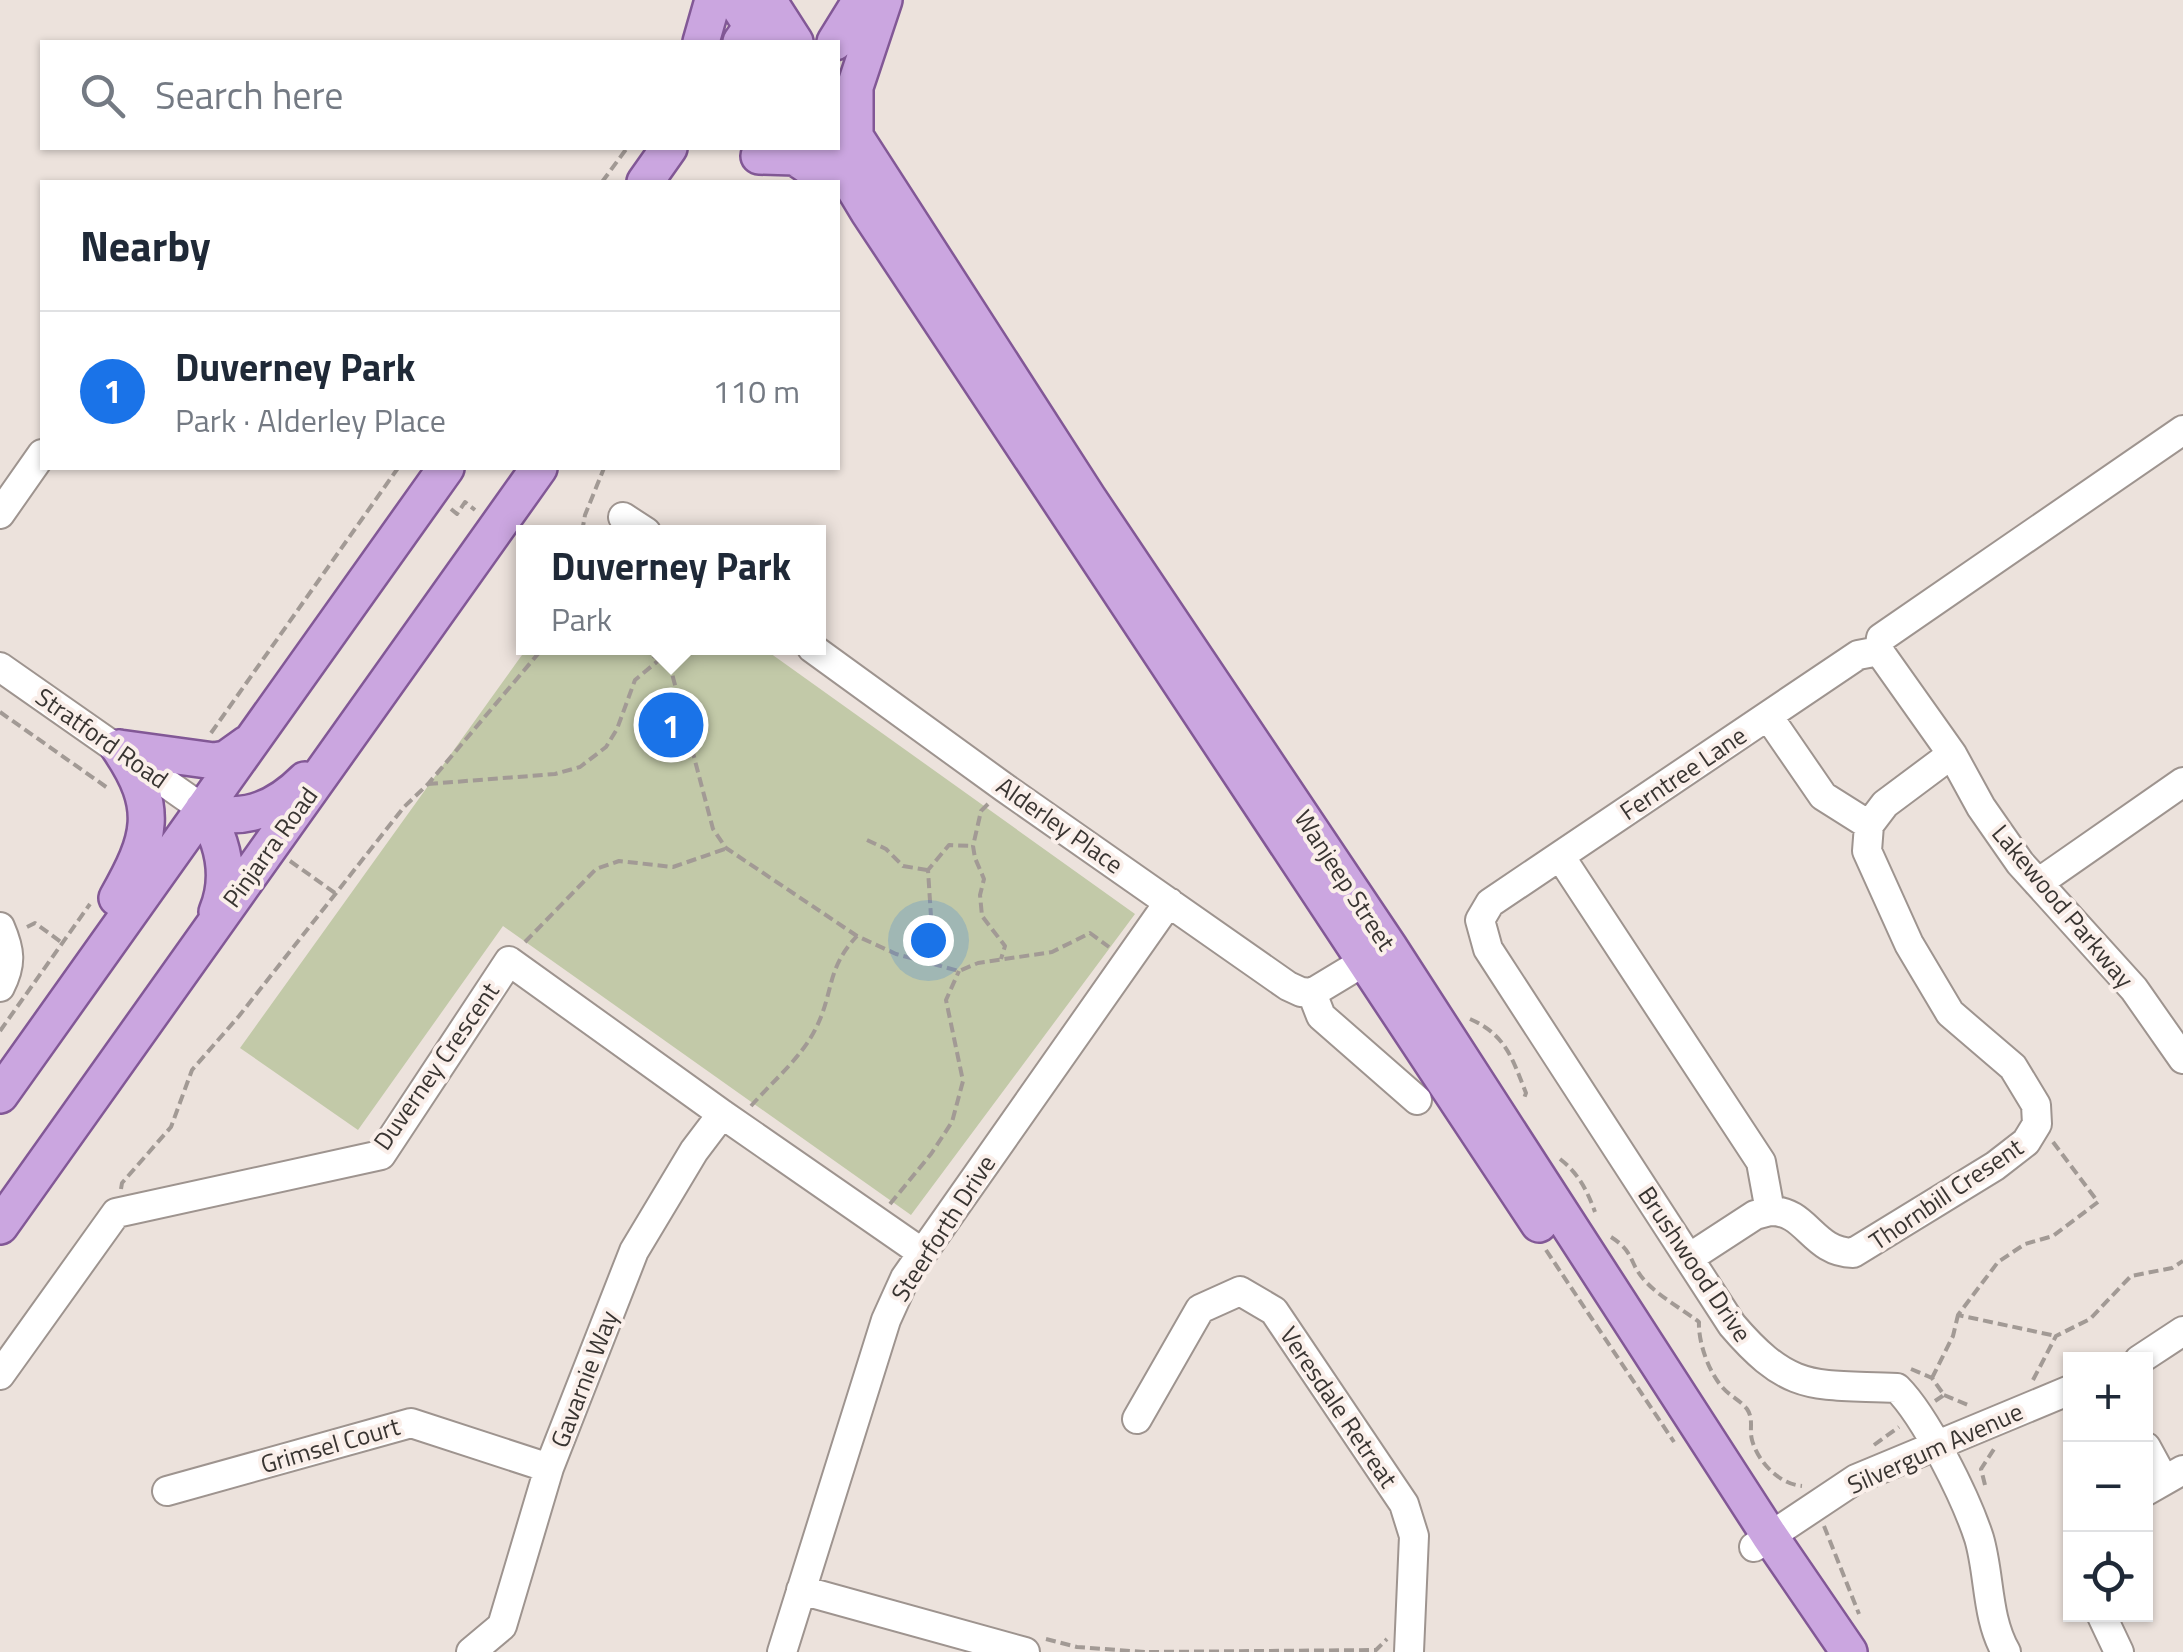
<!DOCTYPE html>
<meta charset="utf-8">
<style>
:root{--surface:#fff;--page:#f2f2f3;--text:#1f2937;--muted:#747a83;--line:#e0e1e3;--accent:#1a73e8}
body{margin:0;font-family:"Titillium Web",sans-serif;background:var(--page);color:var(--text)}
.controls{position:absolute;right:30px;bottom:30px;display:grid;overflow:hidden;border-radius:0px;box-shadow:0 2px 8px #0004}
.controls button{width:90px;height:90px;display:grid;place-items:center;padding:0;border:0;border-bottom:2px solid var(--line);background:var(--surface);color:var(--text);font:50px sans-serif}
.you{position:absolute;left:928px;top:940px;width:35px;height:35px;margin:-25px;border:8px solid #fff;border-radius:50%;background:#1a73e8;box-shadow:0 0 0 15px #1a73e833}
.badge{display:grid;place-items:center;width:65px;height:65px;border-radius:50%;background:var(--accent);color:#fff;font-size:32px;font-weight:700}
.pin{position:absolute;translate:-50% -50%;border:5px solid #fff;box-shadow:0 2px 10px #0006}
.popup{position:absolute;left:516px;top:525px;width:310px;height:130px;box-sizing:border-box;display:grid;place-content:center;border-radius:0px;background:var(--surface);filter:drop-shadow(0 2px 8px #0005);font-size:32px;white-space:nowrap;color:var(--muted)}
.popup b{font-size:38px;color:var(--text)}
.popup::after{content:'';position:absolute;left:50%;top:100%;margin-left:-20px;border:20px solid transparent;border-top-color:var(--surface)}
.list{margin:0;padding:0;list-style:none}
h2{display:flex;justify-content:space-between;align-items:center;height:130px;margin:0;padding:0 40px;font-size:42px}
h2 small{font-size:32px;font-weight:400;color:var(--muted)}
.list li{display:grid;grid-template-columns:65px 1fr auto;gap:30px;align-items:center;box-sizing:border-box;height:160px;padding:0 40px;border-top:2px solid var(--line)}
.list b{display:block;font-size:38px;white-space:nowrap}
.list p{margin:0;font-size:32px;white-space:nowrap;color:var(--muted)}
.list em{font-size:32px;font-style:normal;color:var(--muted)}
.icon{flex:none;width:55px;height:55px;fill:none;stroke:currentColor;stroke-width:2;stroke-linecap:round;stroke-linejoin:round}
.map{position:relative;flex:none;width:2183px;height:1652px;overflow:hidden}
.search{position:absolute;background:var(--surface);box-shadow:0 2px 8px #0004;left:40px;top:40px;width:800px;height:110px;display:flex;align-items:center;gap:25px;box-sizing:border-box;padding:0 35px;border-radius:0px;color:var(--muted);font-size:38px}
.panel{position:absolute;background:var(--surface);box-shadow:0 2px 8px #0004;left:40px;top:180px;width:800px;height:290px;border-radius:0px}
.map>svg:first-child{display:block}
.green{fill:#c2c9a8}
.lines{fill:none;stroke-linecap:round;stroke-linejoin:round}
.minor-casing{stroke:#9e948f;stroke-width:32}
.major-casing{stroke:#825896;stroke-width:40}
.path{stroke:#a29a95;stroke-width:4;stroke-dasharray:10 5;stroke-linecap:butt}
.minor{stroke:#fff;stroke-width:28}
.major{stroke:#cba6e0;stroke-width:35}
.labels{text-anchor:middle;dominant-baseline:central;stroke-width:8;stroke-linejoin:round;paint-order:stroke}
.street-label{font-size:25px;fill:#393532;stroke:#faefea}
</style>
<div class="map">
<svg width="2183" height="1652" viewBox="0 0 2183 1652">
<rect width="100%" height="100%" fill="#ece2dc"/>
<path class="green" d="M527,648H763L1135,914L911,1215L503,926L358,1130L240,1048Z"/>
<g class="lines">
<defs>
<path id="minor" d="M0,514L42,454
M623,517L646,532
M812,648L1005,788L1288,986L1301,992L1312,993L1380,952
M1879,651L1858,655L1490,903L1480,920L1488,949L1732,1325C1791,1394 1814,1384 1897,1388C1926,1417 1966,1498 1979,1538C1990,1575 1986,1617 2006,1652
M1879,651L1952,754L1981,807L2020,863L2134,989L2183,1059
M1879,651L1881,638L2183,430
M0,667L203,809
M1869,825L1885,804L1952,754
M1560,856L1761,1162L1770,1211C1807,1210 1812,1252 1853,1253L1995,1166L2026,1142L2037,1124L2036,1105L2013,1067L1950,1013L1909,944L1867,851L1869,825L1823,796L1768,716
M2038,883L2183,782
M0,927C10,950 12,964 0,987
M1312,993L1321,1016L1417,1100
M1689,1258L1755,1215L1770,1211
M2139,1360L2183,1331
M0,1375L116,1213L381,1155L509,961L722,1114L921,1252
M1137,1419L1200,1309L1240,1291L1274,1311L1404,1504L1414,1536L1409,1652
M2146,1447L2164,1480
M167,1491L411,1423L549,1468
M2146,1491L2183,1470
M1754,1547L1856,1479L2070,1390
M801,1590L1025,1652
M2101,1614L2119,1652
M471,1652L502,1626L549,1468L634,1251L694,1151L722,1114
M782,1652L886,1320L905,1278L1169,902"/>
<path id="major" d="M735,0L762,42
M768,0L795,42
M701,42L713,0
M741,42L770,0
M835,42L861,0
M838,110L1088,498L1389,947L1769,1535L1849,1652
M855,138V87L884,0
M830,148L868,211L1539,1224
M759,156L795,157L832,182
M645,182L669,148
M119,748L214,761L226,759L247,744
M203,809C242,824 277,808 305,780
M203,809C223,841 232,876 217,912
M117,898C151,838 160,808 119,748
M0,1095L446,468
M0,1226L539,468"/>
</defs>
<use href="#minor" class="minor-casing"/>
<use href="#major" class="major-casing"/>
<path class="path" d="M602,182L627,148
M451,509L457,514L465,502L475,510
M538,532L556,527L564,532
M582,532L585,515L604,468
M523,546L524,545
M640,648L670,666L713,829L726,848L857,936L896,954L959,971L978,963L1052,952L1090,933L1109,947
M0,712L109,789
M211,733L398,468
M428,784L555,774L580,767L606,747L617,729L635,680L659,660L688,648
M988,804L981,811L973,846L975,858L984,879L980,895L982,916L1005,946L1001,959
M867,840L886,849L903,866L927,870
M290,861L335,893
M27,927L35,923L61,942
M525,942L596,869L619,861L673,867L725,849
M934,963L928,870L949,845L973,846
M1470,1019C1506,1035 1512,1058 1526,1093L1523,1101
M0,1031L90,904
M751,1106C772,1082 802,1057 816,1028C834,992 826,969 857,936
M2053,1142L2098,1202L2053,1236L2025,1244L1998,1262L1958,1315L2056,1336
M1560,1159C1578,1173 1587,1190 1595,1212
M121,1189L122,1183L171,1127L192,1070L239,1016L404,807L428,784L543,648
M890,1204L931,1154L952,1122L963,1081L946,1000L959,971
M1611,1237C1636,1253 1628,1263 1646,1282C1660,1297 1682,1309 1699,1322C1698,1342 1709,1373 1723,1388C1730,1396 1741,1401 1747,1409C1754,1419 1749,1429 1752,1440C1758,1462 1779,1484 1802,1486
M1546,1250L1674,1442
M1911,1369L1932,1378L1944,1395L1935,1401
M1932,1378L1953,1336L1958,1315
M2033,1380L2056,1336L2090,1319L2131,1276L2172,1268L2183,1261
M1944,1395L1968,1405
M1874,1445L1899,1427
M1985,1485L1981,1469L1994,1449
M1824,1526L1859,1614
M1046,1639L1077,1647L1145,1652
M1149,1652L1376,1650L1387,1639"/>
<use href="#minor" class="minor"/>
<use href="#major" class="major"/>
</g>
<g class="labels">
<g class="street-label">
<text transform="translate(102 738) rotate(35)">Stratford Road</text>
<text transform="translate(1683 773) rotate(-34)">Ferntree Lane</text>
<text transform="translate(1060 825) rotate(35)">Alderley Place</text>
<text transform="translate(270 847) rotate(-54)">Pinjarra Road</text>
<text transform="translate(1345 880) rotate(57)">Wanjeep Street</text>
<text transform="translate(2063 906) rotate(50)">Lakewood Parkway</text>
<text transform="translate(436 1066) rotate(-55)">Duverney Crescent</text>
<text transform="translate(1946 1194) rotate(-34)">Thornbill Cresent</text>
<text transform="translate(943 1228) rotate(-57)">Steerforth Drive</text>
<text transform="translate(1695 1264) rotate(56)">Brushwood Drive</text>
<text transform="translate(584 1379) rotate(-69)">Gavarnie Way</text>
<text transform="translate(1339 1407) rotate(56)">Veresdale Retreat</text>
<text transform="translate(330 1445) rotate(-16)">Grimsel Court</text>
<text transform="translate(1935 1448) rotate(-24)">Silvergum Avenue</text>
</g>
</g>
</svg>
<div class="controls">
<button>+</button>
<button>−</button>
<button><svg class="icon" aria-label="locate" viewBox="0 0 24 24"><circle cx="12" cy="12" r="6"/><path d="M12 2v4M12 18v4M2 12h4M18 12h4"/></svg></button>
</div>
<div class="you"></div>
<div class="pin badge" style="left:671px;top:725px">1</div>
<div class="popup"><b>Duverney Park</b>Park</div>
<div class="search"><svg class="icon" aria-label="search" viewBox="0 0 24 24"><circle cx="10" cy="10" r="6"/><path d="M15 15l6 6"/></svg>Search here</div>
<section class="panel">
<h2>Nearby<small></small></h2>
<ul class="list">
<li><span class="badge">1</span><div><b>Duverney Park</b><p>Park · Alderley Place</p></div><em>110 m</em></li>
</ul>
</section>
</div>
